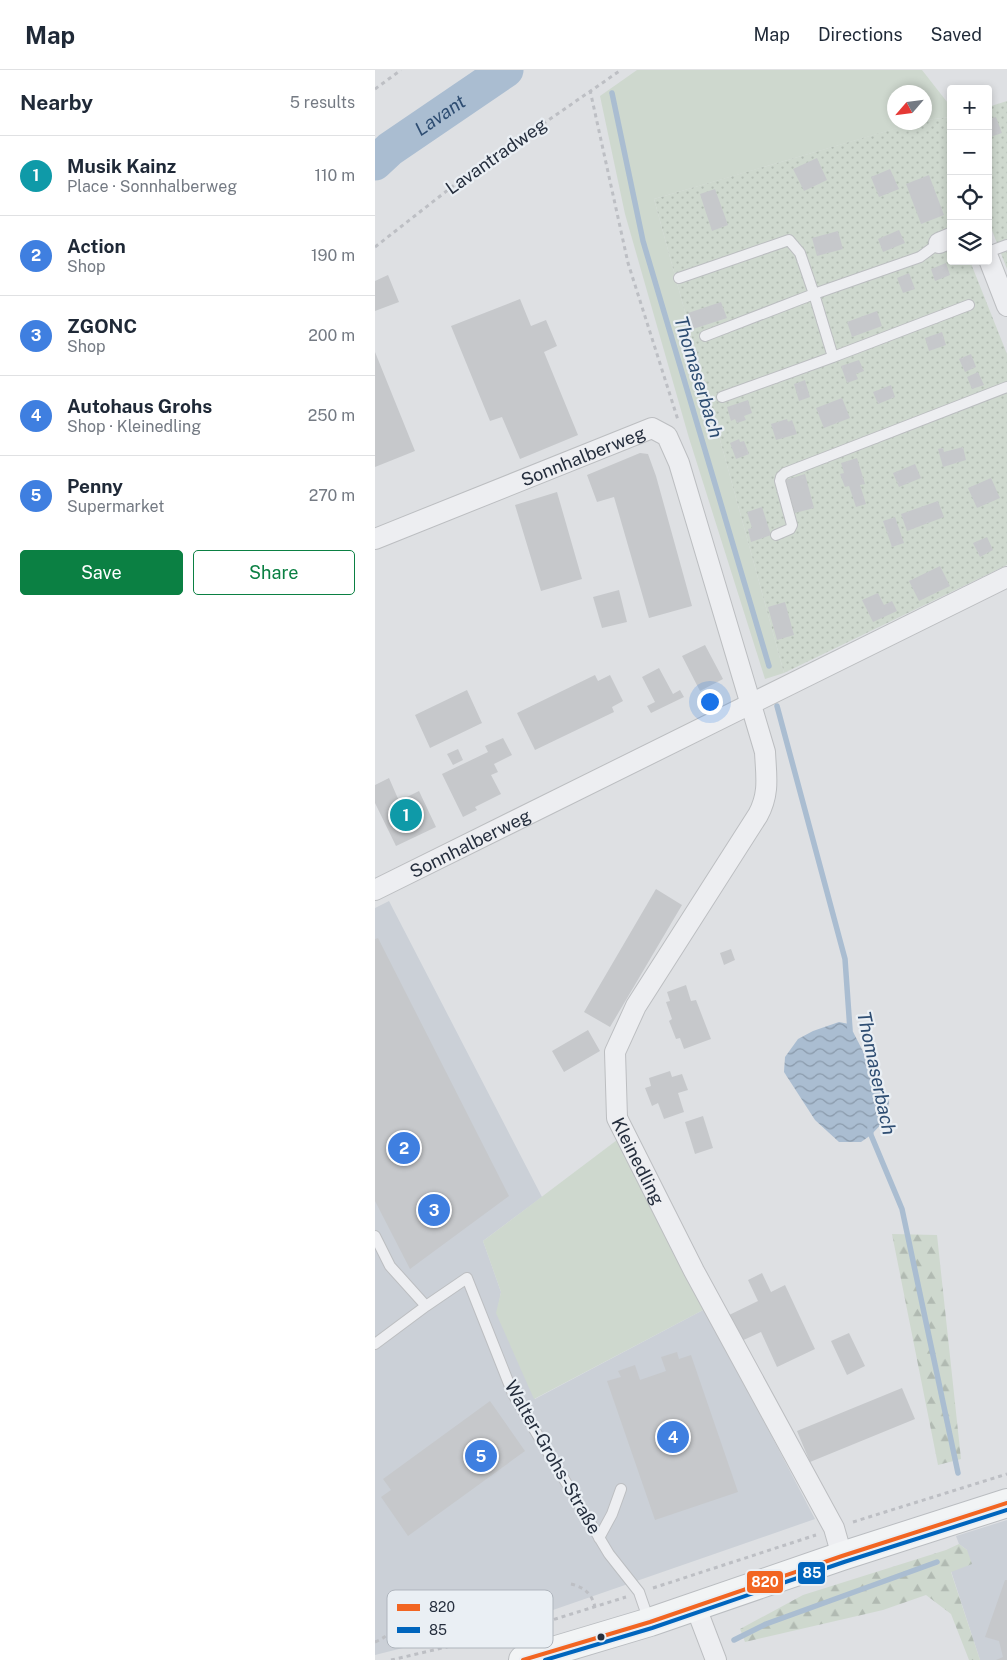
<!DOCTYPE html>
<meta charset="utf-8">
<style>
:root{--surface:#fff;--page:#f2f2f3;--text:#1f2937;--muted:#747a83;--line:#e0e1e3;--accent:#0b8043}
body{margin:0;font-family:"Public Sans",sans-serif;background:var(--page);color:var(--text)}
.controls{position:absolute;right:15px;top:15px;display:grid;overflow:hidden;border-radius:5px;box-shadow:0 2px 8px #0003}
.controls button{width:45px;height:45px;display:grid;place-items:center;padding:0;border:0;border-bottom:1px solid var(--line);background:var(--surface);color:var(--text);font:25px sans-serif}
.compass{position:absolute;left:512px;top:15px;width:45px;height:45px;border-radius:50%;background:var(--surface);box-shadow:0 2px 8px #0003;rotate:242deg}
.you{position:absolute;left:334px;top:631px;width:18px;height:18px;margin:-12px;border:4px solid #fff;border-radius:50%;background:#1a73e8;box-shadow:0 0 0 8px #1a73e833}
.badge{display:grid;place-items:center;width:32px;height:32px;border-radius:50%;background:var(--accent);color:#fff;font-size:16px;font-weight:700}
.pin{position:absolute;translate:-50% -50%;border:2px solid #fff;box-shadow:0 1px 5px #0006}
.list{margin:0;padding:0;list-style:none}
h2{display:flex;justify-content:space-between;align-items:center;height:65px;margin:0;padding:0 20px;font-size:21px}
h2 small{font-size:16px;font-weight:400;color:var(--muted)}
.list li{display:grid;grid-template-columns:32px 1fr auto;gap:15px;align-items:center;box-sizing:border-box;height:80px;padding:0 20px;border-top:1px solid var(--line)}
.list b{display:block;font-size:19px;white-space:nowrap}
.list p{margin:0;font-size:16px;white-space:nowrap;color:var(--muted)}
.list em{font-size:16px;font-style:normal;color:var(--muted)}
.actions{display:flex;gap:10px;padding:15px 20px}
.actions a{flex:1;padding:11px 0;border:1px solid var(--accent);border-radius:5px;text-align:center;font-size:18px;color:var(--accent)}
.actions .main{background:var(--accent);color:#fff}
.icon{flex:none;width:28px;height:28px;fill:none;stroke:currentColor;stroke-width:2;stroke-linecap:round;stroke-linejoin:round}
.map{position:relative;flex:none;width:632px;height:1590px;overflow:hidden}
header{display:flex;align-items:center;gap:30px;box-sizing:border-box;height:70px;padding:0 25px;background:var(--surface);border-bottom:1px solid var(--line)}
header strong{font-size:24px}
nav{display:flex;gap:28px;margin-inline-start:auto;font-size:18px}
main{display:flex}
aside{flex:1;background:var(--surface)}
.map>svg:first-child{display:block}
.built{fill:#cbd0d7}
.grass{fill:#ced8ce}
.forest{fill:url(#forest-firs)}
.garden{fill:url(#garden-dots)}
.water{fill:url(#water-waves)}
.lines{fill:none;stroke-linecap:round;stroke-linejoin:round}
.stream{stroke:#aabdd1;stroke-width:5.5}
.river{stroke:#aabdd1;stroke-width:35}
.building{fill:#c6c8cb}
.lane-casing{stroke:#bcbec1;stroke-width:12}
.street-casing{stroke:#bcbec1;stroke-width:22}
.primary-casing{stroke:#babdc1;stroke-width:30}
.path{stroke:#bdbfc4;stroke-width:3;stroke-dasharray:4 4;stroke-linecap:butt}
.lane{stroke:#edeef1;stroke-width:10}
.street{stroke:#edeef1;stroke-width:20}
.primary{stroke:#f2f4f5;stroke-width:28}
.bus-1-casing{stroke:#eaeff4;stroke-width:8}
.bus-2-casing{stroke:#eaeff4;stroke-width:8}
.bus-1{stroke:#f26522;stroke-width:4}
.bus-2{stroke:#0065bd;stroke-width:4}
.bus-dot{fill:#252e3d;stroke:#eaeff4;stroke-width:2}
.labels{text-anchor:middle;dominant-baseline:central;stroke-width:4.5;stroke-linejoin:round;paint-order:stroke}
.street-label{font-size:18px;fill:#252e3d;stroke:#eaeff4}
.water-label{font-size:19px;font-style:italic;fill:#2e4d72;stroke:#eaeff4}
.key{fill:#eaeff4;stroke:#afb5bd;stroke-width:1}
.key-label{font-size:14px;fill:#252e3d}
.line-badge{stroke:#eaeff4;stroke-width:2}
.badge-label{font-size:14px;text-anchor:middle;font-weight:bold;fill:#fff}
</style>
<header>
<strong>Map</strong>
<nav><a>Map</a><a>Directions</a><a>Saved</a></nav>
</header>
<main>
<aside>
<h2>Nearby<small>5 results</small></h2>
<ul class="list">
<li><span class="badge" style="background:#0f9aa8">1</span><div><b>Musik Kainz</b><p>Place · Sonnhalberweg</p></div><em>110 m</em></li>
<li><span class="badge" style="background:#3f7fe0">2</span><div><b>Action</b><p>Shop</p></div><em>190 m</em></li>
<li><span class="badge" style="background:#3f7fe0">3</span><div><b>ZGONC</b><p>Shop</p></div><em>200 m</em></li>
<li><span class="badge" style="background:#3f7fe0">4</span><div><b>Autohaus Grohs</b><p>Shop · Kleinedling</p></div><em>250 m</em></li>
<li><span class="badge" style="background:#3f7fe0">5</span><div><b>Penny</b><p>Supermarket</p></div><em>270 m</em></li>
</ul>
<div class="actions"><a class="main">Save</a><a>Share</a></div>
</aside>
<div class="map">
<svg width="632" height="1590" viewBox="0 0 632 1590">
<defs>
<pattern id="forest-firs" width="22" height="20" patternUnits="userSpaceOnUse" patternTransform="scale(1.25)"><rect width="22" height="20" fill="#ced8ce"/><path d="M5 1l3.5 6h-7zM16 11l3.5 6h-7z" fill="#b1bab2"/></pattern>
<pattern id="garden-dots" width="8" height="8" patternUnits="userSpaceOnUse" patternTransform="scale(1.25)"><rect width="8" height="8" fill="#ced8ce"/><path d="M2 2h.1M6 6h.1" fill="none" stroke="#b1bab2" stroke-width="1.8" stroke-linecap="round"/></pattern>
<pattern id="water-waves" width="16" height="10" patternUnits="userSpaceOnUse" patternTransform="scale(1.25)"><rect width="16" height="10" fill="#aabdd1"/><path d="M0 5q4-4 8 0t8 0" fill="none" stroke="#8a9aab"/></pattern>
</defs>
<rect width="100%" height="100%" fill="#dee0e3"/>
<path class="built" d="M14,831L167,1127L108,1171L126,1222L122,1243L160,1329L330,1239L440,1449L178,1540L0,1585V838Z
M632,1450V1590H605L576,1501L592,1480L584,1474L581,1466Z"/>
<path class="grass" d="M262,0H547L576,37V47L550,50V22H520V52L540,53L279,129L409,603L390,609L314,368L250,144L225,26Z
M242,1070L330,1239L159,1329L121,1243L126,1222L108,1171Z"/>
<path class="forest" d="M517,1164L562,1165L586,1389L563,1395Z
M584,1474L592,1480L597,1494L576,1502L605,1590H594L576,1544L551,1525L508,1540L370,1572L365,1559L428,1525L571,1480Z"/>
<path class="garden" d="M632,31V199L613,150V37Z
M576,47V191H595L632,284V495L409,603L279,129L539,53L550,52V50Z"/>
<path class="water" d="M464,952L474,954L514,1032L511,1049L496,1065L486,1072H464L440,1050L409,1002L410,987L423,969L438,961Z"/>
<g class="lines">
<path class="stream" d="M237,23L268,171L394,596
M402,636L470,889L475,960
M495,1058L496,1065L527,1139L583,1403
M359,1570L391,1554L562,1492"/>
<path class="river" id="s1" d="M0,93L15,79L131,0"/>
</g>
<path class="building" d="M621,47L627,63L615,67L613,61V49Z
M442,88L452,110L429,121L418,99Z
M515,99L524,119L504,127L496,107Z
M554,105L569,145L546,154L531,114Z
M340,119L353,155L337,161L325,124Z
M524,160L530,173L508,182L503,169Z
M463,161L468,179L442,186L437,168Z
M571,193L575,205L560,211L556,199Z
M534,203L540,219L528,223L522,208Z
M13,205L24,232L0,241V211Z
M145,229L156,256L171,250L182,276L169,282L203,365L145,389L127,347L115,351L76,256Z
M346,232L352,248L318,259L313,243Z
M502,241L507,256L477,267L472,252Z
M567,262L571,275L554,281L550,268Z
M0,282L40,381L0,397Z
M596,284L601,297L590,302L584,289Z
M484,290L489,301L481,304L483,309L472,313L466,296Z
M603,302L609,315L597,319L592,307Z
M430,310L435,327L424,331L419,314Z
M516,315L520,327L503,334L498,322Z
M467,328L475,348L449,358L441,338Z
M373,330L377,343L369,346L371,350L362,353L360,349L356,351L352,337Z
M412,349L413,352L417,350L422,364L401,370L396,354Z
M364,369L365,372L369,371L374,384L361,389L355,373Z
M588,377L591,390L568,397L563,379L568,378L569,382Z
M265,383L273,384L281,406L317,536L274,548L239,427L222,432L212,405Z
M482,388L490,414L485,415L491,434L481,437L474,416L470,417L465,404L469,403L466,393Z
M540,394L546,408L524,417L518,403Z
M430,404L439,438L420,443L410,410Z
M616,408L625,428L602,438L593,418Z
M182,422L207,509L166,521L140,435Z
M563,431L569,447L532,461L526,444Z
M387,437L396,465L376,472L373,459L377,458L372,442Z
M520,447L529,473L517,477L508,451Z
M612,467L618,480L605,487L598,473Z
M565,496L575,516L544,531L534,511Z
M244,520L252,552L227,558L218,527Z
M503,523L509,535L517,531L522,541L498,552L487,530Z
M410,532L419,565L402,570L393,537Z
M330,575L348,609L325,621L307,586Z
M284,598L298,624L305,620L309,627L276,643L272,636L280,632L267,607Z
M220,605L223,611L235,605L248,631L237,637L239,642L160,680L142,643Z
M92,620L107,653L55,678L40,645Z
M128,668L137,685L119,694L123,702L116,705L126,724L100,737L102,740L88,747L67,704L113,682L110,676Z
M83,679L88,690L78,695L72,684Z
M14,708L24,731L44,721L61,757L21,776L0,733V715Z
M281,819L307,835L235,957L209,942Z
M3,868L134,1126L35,1199L0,1131V869Z
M356,879L360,890L349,895L345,883Z
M311,915L316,931L321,930L336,969L309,979L305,968L301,969L294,951L297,949L291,932L295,931L292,922Z
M213,960L225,981L189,1002L177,981Z
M295,1001L297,1007L307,1004L313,1020L303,1023L309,1042L289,1049L283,1033L277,1036L270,1018L276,1016L274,1008Z
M328,1046L338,1078L320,1084L310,1052Z
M387,1203L396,1222L410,1215L440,1279L402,1297L386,1262L362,1273L350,1247L383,1231L373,1210Z
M474,1263L490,1296L472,1305L456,1271Z
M302,1282L304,1289L316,1285L363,1422L280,1450L232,1311L246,1307L243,1301L260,1295L265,1310L291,1301L286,1287Z
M527,1318L540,1349L435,1392L422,1361Z
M115,1331L150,1381L33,1466L6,1427L16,1420L8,1409Z
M630,1510H632V1590H621L628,1587L624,1571L610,1567Z"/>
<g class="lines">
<defs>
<path id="lane" d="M613,182L632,175
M304,208L414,170L425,183L439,224L330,266
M458,287L594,235
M347,327L458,287L439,224L545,187L564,173
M401,465L415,459L417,455L405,411L406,407L410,403L632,317
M0,1166L15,1196L51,1236
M0,1274L51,1236L92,1208L138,1324L234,1484L264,1522L274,1551
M224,1468L237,1444L246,1419"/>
<g id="street">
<path d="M564,173L576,168"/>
<path d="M613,187L632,236"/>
<path id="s2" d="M0,469L277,358L292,366L304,393L390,682C391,705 395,723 383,745L261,936L240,982L242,1048L319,1201L459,1458L467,1486"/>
<path id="s3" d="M0,820L632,507"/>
<path d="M320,1535L341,1590"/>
</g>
<path id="primary" d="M148,1590L275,1552L467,1486L632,1433"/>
</defs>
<use href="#lane" class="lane-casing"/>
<use href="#street" class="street-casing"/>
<use href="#primary" class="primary-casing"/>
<path class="path" d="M0,19L26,0
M215,20L253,193L303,350
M0,177L78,116L246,0
M478,1452L632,1404
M196,1514C209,1517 217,1524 220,1537
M278,1518L441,1465
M0,1572C14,1566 21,1559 19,1543
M16,1590L148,1559L251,1527"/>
<use href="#lane" class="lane"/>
<use href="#street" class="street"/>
<use href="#primary" class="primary"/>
<defs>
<path id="bus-1" d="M148,1590L275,1552L467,1486L632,1433"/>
<path id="bus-2" d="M170,1590L277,1558L469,1492L632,1440"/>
</defs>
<use href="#bus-1" class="bus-1-casing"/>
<use href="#bus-2" class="bus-2-casing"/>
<use href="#bus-1" class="bus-1"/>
<use href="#bus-2" class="bus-2"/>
</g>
<circle class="bus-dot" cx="226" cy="1567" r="4.5"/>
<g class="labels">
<g class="street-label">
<text transform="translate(121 86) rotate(-35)">Lavantradweg</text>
<text stroke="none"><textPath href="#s2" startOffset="224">Sonnhalberweg</textPath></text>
<text stroke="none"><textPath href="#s3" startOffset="106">Sonnhalberweg</textPath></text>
<text stroke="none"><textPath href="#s2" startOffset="1102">Kleinedling</textPath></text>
<text transform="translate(178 1387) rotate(60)">Walter-Grohs-Straße</text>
</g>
<g class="water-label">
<text stroke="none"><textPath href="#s1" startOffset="81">Lavant</textPath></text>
<text transform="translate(324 307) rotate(73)">Thomaserbach</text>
<text transform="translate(502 1003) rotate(78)">Thomaserbach</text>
</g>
</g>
<rect x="12" y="1520" width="166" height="58" rx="8" class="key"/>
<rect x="22" y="1534" width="23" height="7" fill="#f26522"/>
<rect x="22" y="1557" width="23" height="6" fill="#0065bd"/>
<g class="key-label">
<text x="54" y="1542">820</text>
<text x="54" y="1565">85</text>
</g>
<g class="line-badge">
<rect x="422" y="1491" width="29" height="24" rx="5" fill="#0065bd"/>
<rect x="371" y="1500" width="38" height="24" rx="5" fill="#f26522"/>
</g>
<g class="badge-label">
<text x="437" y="1508">85</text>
<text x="390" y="1517">820</text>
</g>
</svg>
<div class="controls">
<button>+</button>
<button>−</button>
<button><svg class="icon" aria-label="locate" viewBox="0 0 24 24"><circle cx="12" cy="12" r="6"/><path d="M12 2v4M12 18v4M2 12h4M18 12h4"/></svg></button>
<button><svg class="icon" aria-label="layers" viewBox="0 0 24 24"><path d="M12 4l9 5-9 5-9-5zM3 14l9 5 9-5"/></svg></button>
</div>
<svg class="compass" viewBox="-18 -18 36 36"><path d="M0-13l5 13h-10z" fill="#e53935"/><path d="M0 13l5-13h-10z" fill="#747a83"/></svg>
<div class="you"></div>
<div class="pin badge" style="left:31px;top:745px;background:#0f9aa8">1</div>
<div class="pin badge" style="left:29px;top:1078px;background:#3f7fe0">2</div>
<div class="pin badge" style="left:59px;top:1140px;background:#3f7fe0">3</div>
<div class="pin badge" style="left:298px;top:1367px;background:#3f7fe0">4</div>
<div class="pin badge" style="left:106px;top:1386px;background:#3f7fe0">5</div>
</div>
</main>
